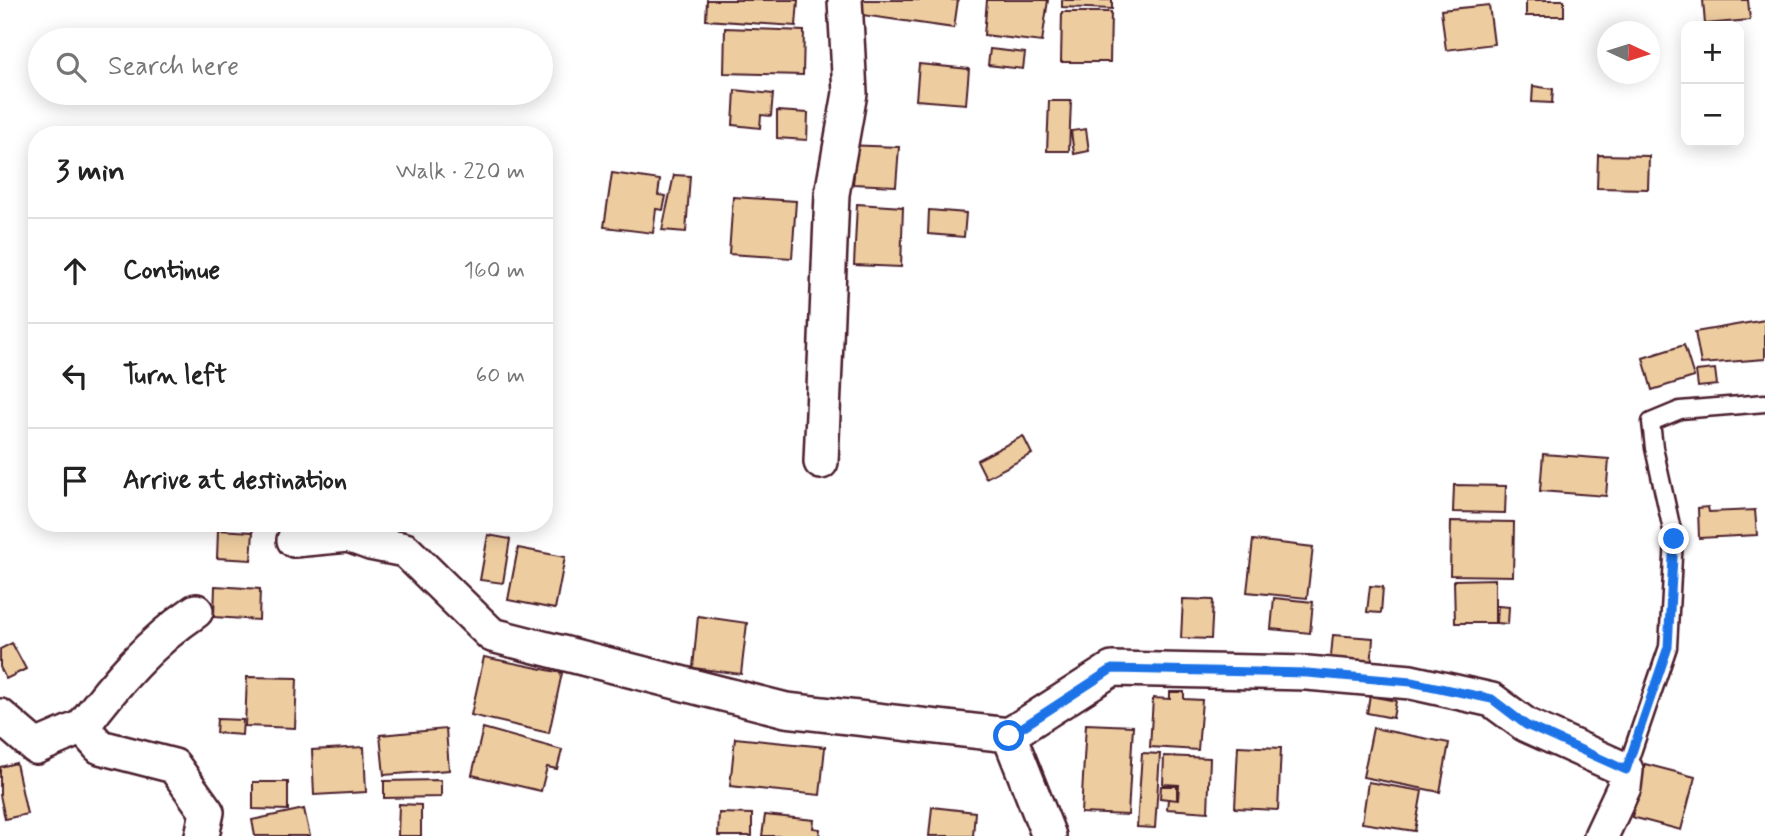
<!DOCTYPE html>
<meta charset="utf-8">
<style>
:root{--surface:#fff;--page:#f6f6f6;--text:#222;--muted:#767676;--line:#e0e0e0}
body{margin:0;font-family:Mynerve,sans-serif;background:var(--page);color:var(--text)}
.controls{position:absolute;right:21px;top:21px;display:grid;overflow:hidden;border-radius:14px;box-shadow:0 4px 18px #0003}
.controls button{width:63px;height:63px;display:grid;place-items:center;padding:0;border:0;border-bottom:2px solid var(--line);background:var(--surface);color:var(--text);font:35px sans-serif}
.compass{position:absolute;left:1597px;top:21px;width:63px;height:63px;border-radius:50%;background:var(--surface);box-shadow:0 4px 18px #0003;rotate:94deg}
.stop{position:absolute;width:21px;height:21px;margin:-16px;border:5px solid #1a73e8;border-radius:50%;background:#fff}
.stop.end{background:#1a73e8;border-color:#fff;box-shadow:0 2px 7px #0008}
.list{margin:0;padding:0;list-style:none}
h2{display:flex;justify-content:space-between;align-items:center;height:91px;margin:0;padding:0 28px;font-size:30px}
h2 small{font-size:23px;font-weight:400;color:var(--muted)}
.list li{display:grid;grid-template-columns:46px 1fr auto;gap:21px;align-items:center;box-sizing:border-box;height:105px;padding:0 28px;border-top:2px solid var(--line)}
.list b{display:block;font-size:26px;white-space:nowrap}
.list em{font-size:23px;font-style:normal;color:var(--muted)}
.icon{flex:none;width:38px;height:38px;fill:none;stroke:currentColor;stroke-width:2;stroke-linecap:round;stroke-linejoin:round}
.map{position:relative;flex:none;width:1765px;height:836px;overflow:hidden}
.search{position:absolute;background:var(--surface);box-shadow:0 4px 18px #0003;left:28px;top:28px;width:525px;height:77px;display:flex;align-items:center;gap:18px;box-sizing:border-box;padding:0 24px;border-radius:38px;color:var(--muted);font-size:26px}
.panel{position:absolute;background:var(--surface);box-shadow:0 4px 18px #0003;left:28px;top:126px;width:525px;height:406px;border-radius:28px}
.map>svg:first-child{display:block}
.building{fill:#edcd9f;stroke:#4a1f2b;stroke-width:2}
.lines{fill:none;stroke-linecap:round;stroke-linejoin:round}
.service-casing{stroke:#4a1f2b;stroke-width:21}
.minor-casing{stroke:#4a1f2b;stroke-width:38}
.service{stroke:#fff;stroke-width:16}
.minor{stroke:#fff;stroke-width:33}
.route{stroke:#1a73e8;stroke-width:9}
</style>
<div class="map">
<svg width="1765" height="836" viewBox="0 0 1765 836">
<rect width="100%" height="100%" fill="#fff"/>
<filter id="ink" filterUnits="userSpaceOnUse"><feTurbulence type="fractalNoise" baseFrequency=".0143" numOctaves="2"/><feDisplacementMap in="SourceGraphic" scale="14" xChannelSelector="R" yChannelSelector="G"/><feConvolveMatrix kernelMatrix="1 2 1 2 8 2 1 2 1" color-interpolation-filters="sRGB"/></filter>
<g filter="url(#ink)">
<path class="building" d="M707,0H798L796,26L706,20Z
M857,0H958L954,28L855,14Z
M987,0H1048L1042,42L984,35Z
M1062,0H1112V9L1062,7Z
M1526,0H1564V16H1526Z
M1703,0H1748L1750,20L1705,24Z
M1489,5L1494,44L1446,50L1441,10Z
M1062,12H1111L1110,62H1061Z
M725,28L804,31L803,75L724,73Z
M990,49L1025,53L1023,69L988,65Z
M919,64L969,69L966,104L916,100Z
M1533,86L1553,89L1552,103L1532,102Z
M735,90L773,94L771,116L761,115L760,128L733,125Z
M1049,101H1071L1069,151H1047Z
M777,111L808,113L807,140L777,138Z
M1086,129L1089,151L1074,154L1071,131Z
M844,145L899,147L896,186L853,184L854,175L842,174Z
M1598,155L1649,156L1648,189L1597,188Z
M612,173L660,180L658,195L666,196L663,210L656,209L653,233L604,227Z
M674,175L690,176L686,232L662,230Z
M733,197L796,201L792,258L729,254Z
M857,204L903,207L901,267L854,265Z
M929,210L966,213L964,237L928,234Z
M1765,320V359L1701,364L1695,332Z
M1684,345L1694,377L1652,390L1643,358Z
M1715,369L1717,385L1698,387L1696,371Z
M1023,436L1032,454L986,478L977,460Z
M1543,454L1609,459L1606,496L1540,491Z
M1454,485L1506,486L1505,513L1453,512Z
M1708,507L1709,512L1755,510L1757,535L1699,538L1698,508Z
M1451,521L1514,522L1513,576L1450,575Z
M218,530L253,532L251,560L217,558Z
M488,535L510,539L503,583L480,580Z
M1253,540L1313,547L1307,598L1247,592Z
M518,548L565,557L555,609L508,600Z
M1495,579V623H1455L1454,580Z
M215,586L260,589L259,620L214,617Z
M1370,586L1383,587L1381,613L1367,612Z
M1274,598L1313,602L1310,633L1271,629Z
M1183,599L1213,600L1211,639L1181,638Z
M1498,606L1509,607L1508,624L1497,623Z
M698,616L747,623L741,674L693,668Z
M1333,635L1373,638L1371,670L1330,666Z
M12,643L26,669L6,679L0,667V649Z
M484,657L562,673L549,733L471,715Z
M247,677L297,678L295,728L245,726Z
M1170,692H1184V699L1202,700L1198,750L1150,747L1153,698L1170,699Z
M1370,696L1396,701L1393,718L1367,713Z
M217,719L243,720L242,735L216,733Z
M1086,724L1133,726L1128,815L1081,813Z
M483,728L562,750L557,769L547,767L541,791L472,775Z
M1373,728L1449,743L1440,792L1363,777Z
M446,729L449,770L384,775L380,735Z
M735,738L825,747L820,795L730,786Z
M1238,746L1281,748L1278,810L1235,808Z
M364,747L366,792L314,795L312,750Z
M1142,753L1160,754L1155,828L1137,827Z
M1164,756L1210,758L1208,812L1167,809L1168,799L1178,800L1179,785L1163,784Z
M16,763L27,814L5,819L0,795V767Z
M1645,764L1695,777L1681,830L1632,817Z
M441,780V797L384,798V781Z
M253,782H288V810L253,809Z
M1368,782L1422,791L1415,831L1362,823Z
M1161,786H1177V800L1160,798Z
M399,804L421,805V836H398Z
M932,807L975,812L973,836H929Z
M304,809L310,836H255L252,820Z
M719,813L752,814V836H718Z
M765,815L814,820L813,828L820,829L819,836H762Z"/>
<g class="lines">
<defs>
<path id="service" d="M1626,770L1668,647L1674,539L1654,448L1651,422L1680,410L1765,403"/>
<path id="minor" d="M821,462L832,194L850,93L845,0
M294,540L348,535L370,543L405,550L492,635L786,710L1009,735
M0,716L36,747L82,727L100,747L174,766L207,812L202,836
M82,727C115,683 150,642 196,611
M1049,836L1009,735L1112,669L1307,673L1411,682L1492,700L1526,725L1626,770L1624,787L1601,836"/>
</defs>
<use href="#service" class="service-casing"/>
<use href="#minor" class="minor-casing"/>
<use href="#service" class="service"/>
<use href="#minor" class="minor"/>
</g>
</g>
<g class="lines" filter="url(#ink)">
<path class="route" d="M1009,736L1112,669L1307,673L1411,682L1492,699L1526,725L1626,770L1668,647L1674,539"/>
</g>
</svg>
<div class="controls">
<button>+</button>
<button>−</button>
</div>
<svg class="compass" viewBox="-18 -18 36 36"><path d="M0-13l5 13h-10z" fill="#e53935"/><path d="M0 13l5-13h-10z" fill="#767676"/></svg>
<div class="stop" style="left:1009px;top:736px"></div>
<div class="stop end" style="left:1674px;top:539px"></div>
<div class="search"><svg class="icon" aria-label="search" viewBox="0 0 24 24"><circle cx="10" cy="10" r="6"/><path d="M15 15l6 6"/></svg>Search here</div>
<section class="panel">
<h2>3 min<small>Walk · 220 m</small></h2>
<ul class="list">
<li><svg class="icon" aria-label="ahead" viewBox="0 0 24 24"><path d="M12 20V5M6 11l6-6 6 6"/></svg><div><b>Continue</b></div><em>160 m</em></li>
<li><svg class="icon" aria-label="left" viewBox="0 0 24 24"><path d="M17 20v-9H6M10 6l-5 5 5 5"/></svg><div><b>Turn left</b></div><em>60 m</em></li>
<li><svg class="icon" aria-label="arrive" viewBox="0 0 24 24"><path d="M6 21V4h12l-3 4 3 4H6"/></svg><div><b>Arrive at destination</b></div></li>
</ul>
</section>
</div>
